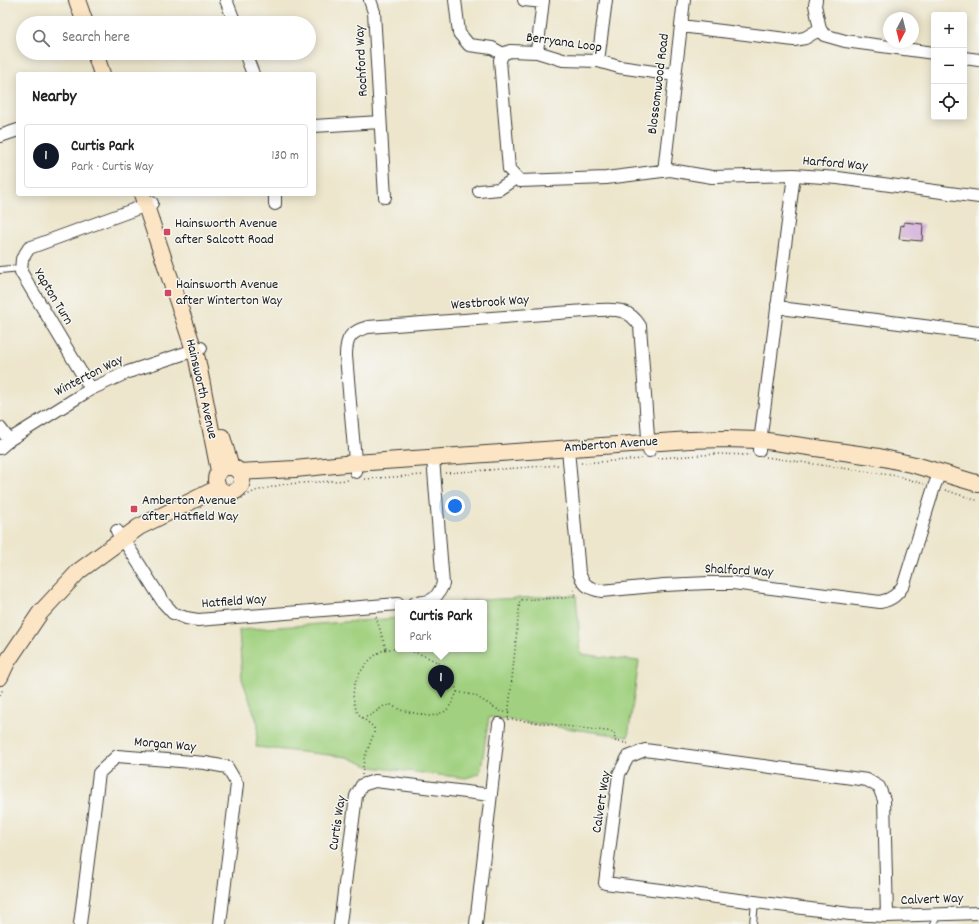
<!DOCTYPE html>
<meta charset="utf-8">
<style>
:root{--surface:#fff;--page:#f6f6f6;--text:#222;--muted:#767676;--line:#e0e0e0;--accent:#111827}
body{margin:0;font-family:Dekko,sans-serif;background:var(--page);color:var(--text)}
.controls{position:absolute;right:12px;top:12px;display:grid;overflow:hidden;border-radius:4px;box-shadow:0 2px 10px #0003}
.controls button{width:36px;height:36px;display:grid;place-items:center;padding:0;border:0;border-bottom:1px solid var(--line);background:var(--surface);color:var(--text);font:20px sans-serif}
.compass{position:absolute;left:883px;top:12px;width:36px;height:36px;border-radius:50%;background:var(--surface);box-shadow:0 2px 10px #0003;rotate:187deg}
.you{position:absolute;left:455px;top:506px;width:14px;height:14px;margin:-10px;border:3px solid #fff;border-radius:50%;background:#1a73e8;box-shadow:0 0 0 6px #1a73e833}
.badge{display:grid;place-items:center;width:26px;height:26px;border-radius:50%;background:var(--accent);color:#fff;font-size:13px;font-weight:700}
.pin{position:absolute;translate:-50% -33px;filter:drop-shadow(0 1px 2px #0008)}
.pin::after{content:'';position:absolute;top:21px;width:14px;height:12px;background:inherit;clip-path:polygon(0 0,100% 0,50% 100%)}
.popup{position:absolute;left:395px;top:600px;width:92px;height:52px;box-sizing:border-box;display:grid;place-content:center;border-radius:4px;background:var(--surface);filter:drop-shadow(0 1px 3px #0005);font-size:13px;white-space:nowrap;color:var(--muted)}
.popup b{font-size:15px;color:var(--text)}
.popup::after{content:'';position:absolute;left:50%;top:100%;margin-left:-8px;border:8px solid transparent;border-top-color:var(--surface)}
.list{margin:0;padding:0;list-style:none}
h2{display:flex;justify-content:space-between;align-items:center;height:52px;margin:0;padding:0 16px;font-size:17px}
h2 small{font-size:13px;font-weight:400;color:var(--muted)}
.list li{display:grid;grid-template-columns:26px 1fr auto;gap:12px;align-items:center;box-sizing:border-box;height:64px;margin:0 8px 8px;padding:0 8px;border:1px solid var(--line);border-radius:4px}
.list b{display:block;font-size:15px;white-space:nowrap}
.list p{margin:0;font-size:13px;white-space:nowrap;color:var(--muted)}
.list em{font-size:13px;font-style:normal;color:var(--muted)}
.icon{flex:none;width:22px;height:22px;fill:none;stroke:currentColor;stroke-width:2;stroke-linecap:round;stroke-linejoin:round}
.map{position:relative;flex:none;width:979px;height:924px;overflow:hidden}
.search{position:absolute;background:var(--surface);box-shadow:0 2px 10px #0003;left:16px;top:16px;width:300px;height:44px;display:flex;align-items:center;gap:10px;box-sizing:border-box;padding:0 14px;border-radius:22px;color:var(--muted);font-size:15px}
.panel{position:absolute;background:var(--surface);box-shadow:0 2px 10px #0003;left:16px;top:72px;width:300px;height:124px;border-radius:4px}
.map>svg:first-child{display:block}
.green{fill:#a1d180;stroke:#5e764e}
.building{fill:#cfa4d5}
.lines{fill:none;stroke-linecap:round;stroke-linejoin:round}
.lane-casing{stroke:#3b3a36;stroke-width:8}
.street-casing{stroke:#3b3a36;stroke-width:14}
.secondary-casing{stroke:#3b3a36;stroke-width:18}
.path{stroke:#3b3a36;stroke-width:1.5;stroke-dasharray:1 3;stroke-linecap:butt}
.lane{stroke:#fff;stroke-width:6}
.street{stroke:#fff;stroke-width:12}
.secondary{stroke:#fce5c4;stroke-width:16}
.poi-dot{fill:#d1495b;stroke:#f6f6f2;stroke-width:1.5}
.labels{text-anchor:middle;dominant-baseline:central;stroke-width:3;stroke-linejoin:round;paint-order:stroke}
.street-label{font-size:14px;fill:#1c1c1c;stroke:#f6f6f2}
.poi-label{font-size:14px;fill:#1c1c1c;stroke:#f6f6f2;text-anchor:start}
</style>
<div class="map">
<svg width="979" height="924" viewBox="0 0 979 924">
<rect width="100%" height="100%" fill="#f6f6f2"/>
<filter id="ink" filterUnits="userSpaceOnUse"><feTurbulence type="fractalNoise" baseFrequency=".025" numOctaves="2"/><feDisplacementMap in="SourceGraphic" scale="8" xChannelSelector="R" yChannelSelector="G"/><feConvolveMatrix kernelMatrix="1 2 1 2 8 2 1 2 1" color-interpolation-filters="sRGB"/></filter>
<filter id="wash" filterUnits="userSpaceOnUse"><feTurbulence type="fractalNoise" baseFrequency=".012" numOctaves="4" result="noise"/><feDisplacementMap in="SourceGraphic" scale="16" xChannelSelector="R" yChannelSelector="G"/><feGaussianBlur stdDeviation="0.9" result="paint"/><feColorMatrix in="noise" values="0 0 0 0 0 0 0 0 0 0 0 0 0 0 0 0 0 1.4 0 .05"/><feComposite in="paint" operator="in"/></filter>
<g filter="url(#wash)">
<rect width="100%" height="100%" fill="#ede6cc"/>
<path class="green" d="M576,595L581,654L639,661L628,737L489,717L481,769L479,774L466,778L371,767L347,757L256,747L258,724L242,679L239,630L398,618V649H484V603H458L462,601Z"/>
<g id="blocks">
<path class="building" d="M904,222L923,224L922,241L899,239L901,225L904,226Z"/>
</g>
</g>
<g filter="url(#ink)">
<use href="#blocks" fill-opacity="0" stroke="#3b3a36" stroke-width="1"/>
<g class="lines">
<defs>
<path id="lane" d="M0,270L21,268
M753,924L755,902
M934,924L935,915"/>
<path id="street" d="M226,0L235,23
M370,0L374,12L385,197
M455,0L459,33L469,45L492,48L503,54
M524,0L543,2
M816,0L815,5L820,29L824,35L845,41L934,53
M681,26L794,40L805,38L820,29
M537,52L543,0
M245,53L253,74
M964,58L979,60
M598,61L606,0
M675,75L619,67L598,61L563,60L537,52L510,51L503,54L500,60L509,169L520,181L606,178L670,170L712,177L794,175
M314,126L380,122
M0,136L18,130
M664,171L684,0
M479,191L499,189L516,178
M275,194V204
M777,305L788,309L979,333
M91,389L21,272L22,259L29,248L152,203
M0,428L9,440
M0,448L9,440L91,389L128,372L201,348
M568,449L579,573C584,585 587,588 601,591L664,585L709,583H733L880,602C892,600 898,594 904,584L934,487L940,472
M759,450L794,175L838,178L979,197
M356,472L346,356C346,338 350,332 368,327L599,310C618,309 629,309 640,326L649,451
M117,531L127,545L163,602L173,613L186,618L198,620L398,604
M415,603C432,602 436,600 443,584L433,458
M887,916L884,800L879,787L867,780L645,750L628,757L619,774L605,883L850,914L887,916L979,913
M80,924L99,773L117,756L205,763L227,767L237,784L220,924
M340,924L356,796L362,785L375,781L491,795
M476,924L499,724"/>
<path id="secondary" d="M77,0L85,23
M95,53L102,74
M142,194L197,359L219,471
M222,437L231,467
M216 480a13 13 0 1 1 26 0a13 13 0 1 1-26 0Z
M239,472L295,469L355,463L690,440L725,439L760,440L879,457L915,465L979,484
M0,677L7,662L40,613L79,571L139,527L218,488"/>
</defs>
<use href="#lane" class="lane-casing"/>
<use href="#street" class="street-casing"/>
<use href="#secondary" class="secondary-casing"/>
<path class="path" d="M766,457L897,476L924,484
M658,458L718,454L750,455
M581,463L643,459
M445,473L559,465
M365,479L423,475
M945,490L979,501
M222,500L231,501L240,499L255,491L285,484L349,480
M376,617L386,649
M457,692L474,695L500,711L509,713
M0,695L3,689
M508,718L520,600L575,597L574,589H576
M508,719L614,732L615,741L630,744
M362,775L364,759L374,733V728C369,722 362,719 358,713C353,705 352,692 355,683C359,671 375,650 389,649C411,647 434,659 451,671L457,692L452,703L446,711L436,715L428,716L400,710L391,705L384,706L371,715L363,718"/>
<use href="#lane" class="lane"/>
<use href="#street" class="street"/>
<use href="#secondary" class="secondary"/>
</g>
</g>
<g class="poi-dot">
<rect x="163" y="228" width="8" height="8" rx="2"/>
<rect x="164" y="289" width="8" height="8" rx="2"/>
<rect x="130" y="505" width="8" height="8" rx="2"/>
</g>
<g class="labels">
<g class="street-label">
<text transform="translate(564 43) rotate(8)">Berryana Loop</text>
<text transform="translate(362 61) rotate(-93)">Rochford Way</text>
<text transform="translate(659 84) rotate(-83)">Blossomwood Road</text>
<text transform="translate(835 164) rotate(5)">Harford Way</text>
<text transform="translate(53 297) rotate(59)">Yapton Turn</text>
<text transform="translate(490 303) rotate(-4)">Westbrook Way</text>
<text transform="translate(89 376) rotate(-27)">Winterton Way</text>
<text transform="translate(201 389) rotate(77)">Hainsworth Avenue</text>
<text transform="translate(611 445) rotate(-4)">Amberton Avenue</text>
<text transform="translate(739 571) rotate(3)">Shalford Way</text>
<text transform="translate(234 602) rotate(-4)">Hatfield Way</text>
<text transform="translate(165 745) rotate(5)">Morgan Way</text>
<text transform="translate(602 802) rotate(-81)">Calvert Way</text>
<text transform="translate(338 823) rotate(-81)">Curtis Way</text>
<text transform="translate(932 900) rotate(-2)">Calvert Way</text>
</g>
<g class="poi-label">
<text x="175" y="224">Hainsworth Avenue<tspan x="175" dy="16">after Salcott Road</tspan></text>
<text x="176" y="285">Hainsworth Avenue<tspan x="176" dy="16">after Winterton Way</tspan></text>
<text x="142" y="501">Amberton Avenue<tspan x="142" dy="16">after Hatfield Way</tspan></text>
</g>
</g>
</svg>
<div class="controls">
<button>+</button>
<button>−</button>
<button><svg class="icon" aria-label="locate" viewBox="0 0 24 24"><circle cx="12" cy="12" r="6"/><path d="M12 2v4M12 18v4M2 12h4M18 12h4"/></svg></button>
</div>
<svg class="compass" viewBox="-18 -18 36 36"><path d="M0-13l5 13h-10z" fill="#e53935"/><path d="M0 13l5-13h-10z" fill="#767676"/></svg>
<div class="you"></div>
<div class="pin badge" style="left:441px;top:698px">1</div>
<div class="popup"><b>Curtis Park</b>Park</div>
<div class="search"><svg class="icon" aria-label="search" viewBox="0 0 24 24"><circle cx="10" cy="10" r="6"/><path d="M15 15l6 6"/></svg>Search here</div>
<section class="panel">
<h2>Nearby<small></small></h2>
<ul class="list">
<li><span class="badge">1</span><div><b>Curtis Park</b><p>Park · Curtis Way</p></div><em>130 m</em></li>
</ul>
</section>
</div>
